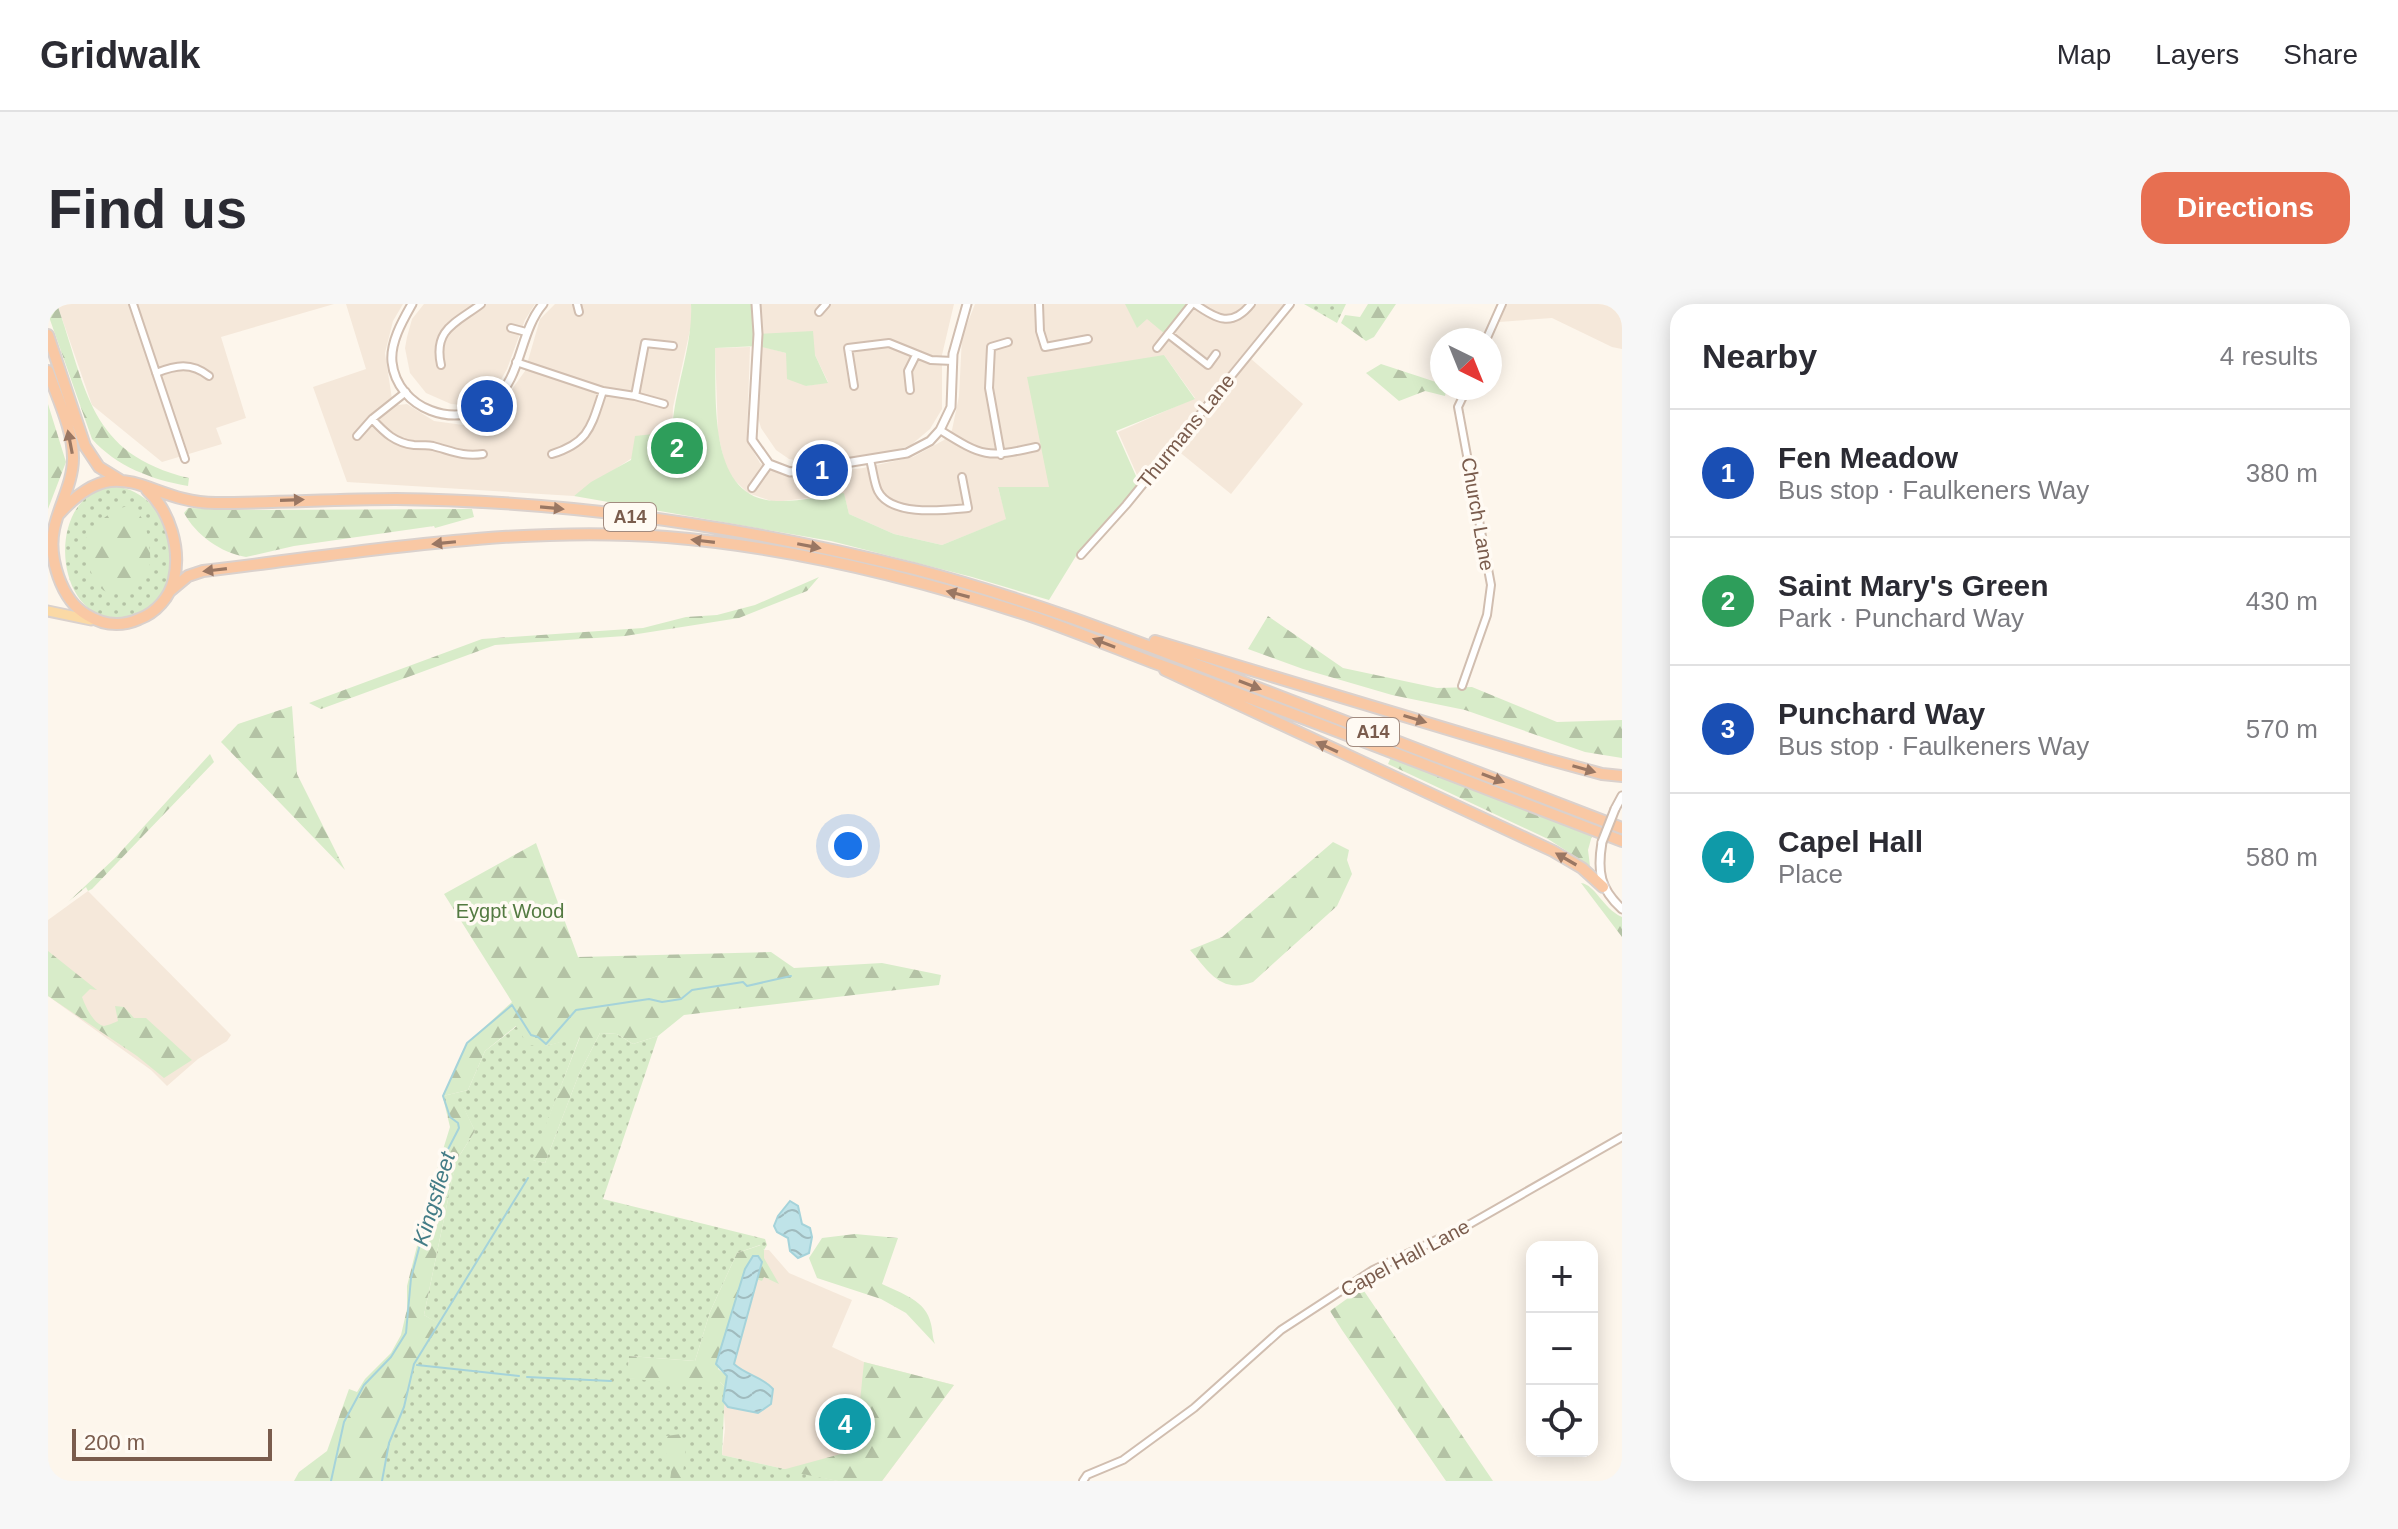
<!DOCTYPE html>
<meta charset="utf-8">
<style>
:root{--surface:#fff;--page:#f7f7f7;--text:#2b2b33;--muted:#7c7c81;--line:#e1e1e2;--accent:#e76f51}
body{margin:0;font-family:Helvetica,sans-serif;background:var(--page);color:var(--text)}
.controls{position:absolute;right:24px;bottom:24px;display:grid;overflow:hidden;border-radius:16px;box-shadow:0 4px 20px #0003}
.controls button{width:72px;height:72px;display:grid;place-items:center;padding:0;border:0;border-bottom:2px solid var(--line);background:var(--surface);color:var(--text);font:40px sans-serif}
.compass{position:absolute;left:1382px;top:24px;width:72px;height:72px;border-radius:50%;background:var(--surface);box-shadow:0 4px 20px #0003;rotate:137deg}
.scale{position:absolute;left:24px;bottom:20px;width:200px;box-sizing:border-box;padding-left:8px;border:4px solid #7a5c4d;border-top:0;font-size:22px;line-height:28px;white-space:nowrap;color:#7a5c4d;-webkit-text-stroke:6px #fffaf3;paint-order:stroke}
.you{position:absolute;left:800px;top:542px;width:28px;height:28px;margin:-20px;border:6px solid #fff;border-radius:50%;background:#1a73e8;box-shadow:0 0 0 12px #1a73e833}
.badge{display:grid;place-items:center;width:52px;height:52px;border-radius:50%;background:var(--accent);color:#fff;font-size:26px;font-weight:700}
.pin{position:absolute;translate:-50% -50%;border:4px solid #fff;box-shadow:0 2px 8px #0006}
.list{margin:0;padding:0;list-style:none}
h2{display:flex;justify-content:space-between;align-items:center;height:104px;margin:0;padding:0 32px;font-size:34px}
h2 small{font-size:26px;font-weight:400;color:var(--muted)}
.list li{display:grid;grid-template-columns:52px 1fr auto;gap:24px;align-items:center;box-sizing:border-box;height:128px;padding:0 32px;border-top:2px solid var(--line)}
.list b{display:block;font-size:30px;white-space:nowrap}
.list p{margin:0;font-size:26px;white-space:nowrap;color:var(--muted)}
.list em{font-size:26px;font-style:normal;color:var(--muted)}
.icon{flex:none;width:44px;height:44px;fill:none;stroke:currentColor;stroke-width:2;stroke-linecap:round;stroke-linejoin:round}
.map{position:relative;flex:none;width:1574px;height:1177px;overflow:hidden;border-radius:24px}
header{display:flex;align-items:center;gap:48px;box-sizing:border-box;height:112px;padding:0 40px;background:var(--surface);border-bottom:2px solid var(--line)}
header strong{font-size:38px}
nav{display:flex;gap:44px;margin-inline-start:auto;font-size:28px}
.intro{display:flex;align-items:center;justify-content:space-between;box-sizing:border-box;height:192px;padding:0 48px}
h1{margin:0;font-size:56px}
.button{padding:20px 36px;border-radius:24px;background:var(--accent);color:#fff;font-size:28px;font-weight:700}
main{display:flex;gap:48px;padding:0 48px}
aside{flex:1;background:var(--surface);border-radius:24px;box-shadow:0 4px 20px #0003}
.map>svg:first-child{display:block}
.residential{fill:#f5e8da}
.grass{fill:url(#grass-dots)}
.forest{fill:url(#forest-firs)}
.park{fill:#d8ecc9}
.water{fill:url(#water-waves);stroke:#a5d3da;stroke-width:2}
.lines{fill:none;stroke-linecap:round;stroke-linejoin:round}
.stream{stroke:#a5d3da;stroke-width:2}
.minor-casing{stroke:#d1beb0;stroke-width:10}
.tertiary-casing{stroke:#d1beb0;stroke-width:11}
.primary-casing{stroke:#dad1cd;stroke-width:13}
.trunk-casing{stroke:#dad1cd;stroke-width:14}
.minor{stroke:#fff;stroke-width:6}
.tertiary{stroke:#fff;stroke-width:7}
.primary{stroke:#fbd9a5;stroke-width:9}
.trunk{stroke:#f9c8a4;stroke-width:10}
.tertiary-bridge-casing{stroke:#d1beb0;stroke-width:11;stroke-linecap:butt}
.tertiary-bridge{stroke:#fff;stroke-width:7}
.oneway{fill:#9a7763}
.labels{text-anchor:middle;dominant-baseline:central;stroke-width:7;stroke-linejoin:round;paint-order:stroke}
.shield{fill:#fffaf3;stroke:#a28b7f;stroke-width:2}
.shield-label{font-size:18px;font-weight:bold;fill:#7a5c4d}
.street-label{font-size:20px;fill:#7a5c4d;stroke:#fffaf3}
.park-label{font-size:20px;fill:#537a41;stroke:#fffaf3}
.water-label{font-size:22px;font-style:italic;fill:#437c86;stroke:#fffaf3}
</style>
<header>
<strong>Gridwalk</strong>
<nav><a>Map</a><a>Layers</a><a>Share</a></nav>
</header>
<div class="intro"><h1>Find us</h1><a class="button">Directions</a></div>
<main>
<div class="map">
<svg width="1574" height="1177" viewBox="0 0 1574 1177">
<defs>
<pattern id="grass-dots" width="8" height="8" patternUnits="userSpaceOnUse" patternTransform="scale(2)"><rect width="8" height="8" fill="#d8ecc9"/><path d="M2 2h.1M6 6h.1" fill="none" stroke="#b4c2a5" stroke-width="1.8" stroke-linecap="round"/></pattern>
<pattern id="forest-firs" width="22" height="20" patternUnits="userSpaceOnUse" patternTransform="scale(2)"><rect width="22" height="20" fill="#d8ecc9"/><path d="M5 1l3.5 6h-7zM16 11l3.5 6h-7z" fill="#b4c2a5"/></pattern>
<pattern id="water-waves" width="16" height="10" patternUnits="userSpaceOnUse" patternTransform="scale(2)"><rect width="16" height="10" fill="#bfe3e8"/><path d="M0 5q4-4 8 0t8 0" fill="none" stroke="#a0bbbe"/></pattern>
</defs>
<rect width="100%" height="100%" fill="#fdf6ec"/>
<path class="residential" d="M9,0H286L173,33L198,114L168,124L174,140L114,158L44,101Z
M298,0H355L345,17L337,49L344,95L350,101L359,100L386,117L415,121L430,117L457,95L477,67L492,15L507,0H643L644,17L625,103L624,128L526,192L299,178L265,83L318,65Z
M376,0H487L477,16L459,65L451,79L430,95L414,101L403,100L378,89L362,69L357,44L359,33L364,15Z
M712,0H906L894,51V105L882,125L863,141L843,148L771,160L741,155L728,146L713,124L709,110L712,42L738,49L758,82L780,78L767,51L712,30Z
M927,0H1236L1153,101L1093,180L1070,128L1147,94L1116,51L1001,183L950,184L959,215L894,241L846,230L801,210L796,190L726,198L700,189L679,169L670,130L667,44L702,43L699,131L701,140L712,159L721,165L744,173L815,164L865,153L896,136L904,126L911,92L914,33Z
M1459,0H1574V45L1564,43L1504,14L1451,18Z
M1202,54L1255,100L1183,190L1129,146Z
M40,587L183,731L179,737L150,755L119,782L103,766L0,692V616Z
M716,946H721L741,969L804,996L784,1043L816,1058L906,1081L834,1177H790L674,1151L677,1125L675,1097L680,1103L710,1109L720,1079L697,1069L686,1060Z"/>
<path class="grass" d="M1256,0H1298L1289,19Z
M71,183C140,195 141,319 66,314C0,309 0,179 71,183Z
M469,722L498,742L532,732L485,856L497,859L531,770L552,729L569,730L585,740L610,732L555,895L717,935L719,941L716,946L712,941L689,949L662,1008L647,1057L581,1052L580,1074L672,1078L677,1083L674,1151L790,1177H334L341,1139L356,1103L366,1060L391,1020L376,1011L408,857L427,827L415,803L397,802L395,792L420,786L437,747Z"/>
<path class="forest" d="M0,0H9C39,85 40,150 141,174L140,182C104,176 68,162 44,135L0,10Z
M1320,0H1348L1326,33L1318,37L1293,19L1297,11L1312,13Z
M1333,60L1394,80V84H1399L1397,92L1377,87L1351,97L1318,69Z
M0,100L18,158L0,205Z
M82,202C94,210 97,219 100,233C101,242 104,255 101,264C98,271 90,278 84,282C50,308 37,261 38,235C46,220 66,203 82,202Z
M140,204L215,206L424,205L426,213L387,224L386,222L246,242L198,253C173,249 148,231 136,209Z
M771,273L759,287L691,314L577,332L447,341L273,405L261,399L434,335L595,324L638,313L669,311L707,301Z
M1220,312L1295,364L1389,384L1424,383L1509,418L1574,416V454L1537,448L1417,406L1344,391L1255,365L1200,345Z
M244,402L249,470L297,566L173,438L190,420Z
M162,450L166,458L44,585L40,587L38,583L20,598L67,554Z
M1344,451L1545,528L1540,546L1542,562L1500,535L1340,460Z
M1285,538L1301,546L1299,556L1304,570L1289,602L1205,678C1173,690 1161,668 1142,646L1174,633Z
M488,539L530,653L723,648L746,664L834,659L893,671L891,681L636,711L610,732L585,740L569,730L552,729L531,770L497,859L484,856L532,733L498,742L480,741L468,722L437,747L420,786L395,792L419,739L464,698L396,590Z
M1533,579C1548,581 1554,604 1574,613V633Z
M0,647L49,686L42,685L34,693C37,701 45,720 56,722C58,722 68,718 70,717L67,702L76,703L86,714H98L144,756L116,774L89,752L0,692Z
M397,802H415L427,827L408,857L376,1011L392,1020L366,1061L356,1103L341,1139L334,1177H246L251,1168L279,1147L301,1085L309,1088L317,1075L343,1049L353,1031L359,1005V982L385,878L402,823Z
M807,930L850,934L834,980C854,990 878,996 883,1020C885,1028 884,1032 887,1040L858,1009L833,995L769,974L761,954L774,934Z
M713,941L716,946V954L731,980L716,973L714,977L708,975L713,962L670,1065L679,1072L677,1083L672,1078L663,1084L579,1074L581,1052L647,1057L662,1008L689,949Z
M1314,984L1445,1177H1398L1294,1026L1282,1007Z
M816,1058L906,1081L834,1177H790L734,1166L800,1148L809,1139L814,1115L811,1107Z
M633,1130L638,1144L634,1177H622L625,1153L617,1149L615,1151L618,1132Z"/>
<path class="park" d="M643,0H708L711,30L765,27L767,51L780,79L758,82L739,75L738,49L710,42L667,44C669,92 658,196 729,197C750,198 774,192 796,189L801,210L846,230L894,241L958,215L950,183H1001L979,73L1116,51L1147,95L1068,127L1092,181L1028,252L1001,296L924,273L783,237L526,192L543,178L583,156L587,132L624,128C626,85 645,43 643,0Z
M1077,0H1140L1117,30L1099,15L1089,24Z"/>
<path class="water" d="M742,897L750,902L754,920L762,924L764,933L761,949L750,954L742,947L740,934L729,928L726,922L730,912Z
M705,952H710L714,958L686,1060C698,1071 715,1073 725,1085L723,1100L710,1109L680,1103L675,1097L679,1072L668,1060L697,965Z"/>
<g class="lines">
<path class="stream" d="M369,1061L471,1072
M479,1073L563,1077
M283,1177L296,1118L316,1081L343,1053L358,1029L363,974L395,855L411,824L410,819L402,813L395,792L419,739L464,701L483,731L490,733L498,740L528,706L601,695L614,698L633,695L644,686L695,678L699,682L743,672
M334,1177L341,1139L356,1103L366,1060L480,874"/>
<defs>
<path id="minor" d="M85,0L137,155
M529,0L531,8
M991,0L992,27L997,43L1040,35
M1147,0C1168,15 1184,24 1203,0
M771,8L778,0
M463,24L478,28
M1120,30L1160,61L1168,50
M1438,36L1454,0
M1109,44L1144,0
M468,58L555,87L587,92L616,100
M393,61C385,25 408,19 433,0
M108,69C128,61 143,58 161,72
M806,82L800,44L841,39L883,56L905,57
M862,86L860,67L868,51
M358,88L324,115C337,129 347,139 366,141C372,141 379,141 385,142C404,147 415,153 435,150
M587,92L597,39L625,42
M892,126C935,153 939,154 988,143
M309,132L324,115
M504,150C542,138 543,122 555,87
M953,151L941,84L943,43L960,38
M822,156C825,166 826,179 830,187C843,213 897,206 920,204L914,173
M704,184L721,160
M1033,251L1078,201L1242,0
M1414,382L1439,311L1443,281L1410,103L1419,84
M1035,1177L1039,1171L1075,1156L1146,1104L1233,1026L1325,966L1422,920L1574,833"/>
<path id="tertiary" d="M364,0C355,16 342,38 344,58C349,105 409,127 444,98C474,75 471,28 495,0
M708,0L710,30L704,136L721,160L742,168L859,149L882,137L892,126L903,103L905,50L919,0
M1567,505L1574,492
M1554,538C1549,568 1552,585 1574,605"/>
<path id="primary" d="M0,307L43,316"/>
<path id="trunk" d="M0,31L37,142L51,163L72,176
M0,67C9,94 25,125 25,154C25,179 11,201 6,225C0,253 13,296 39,311C55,321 73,323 91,315C108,309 122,293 126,275C133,245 122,207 99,186
M11,210C72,142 98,199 168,199C228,199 288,195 348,195C521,197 698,223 866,265C978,294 1085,336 1192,377C1319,426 1446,475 1574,524
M122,287L140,272L155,267C308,249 464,221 619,233C743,243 868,274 986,313C1026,327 1065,343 1104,358C1262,415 1417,477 1574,537
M1107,337L1499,455L1554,470L1574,472
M1117,366L1505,547L1534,564L1555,583"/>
</defs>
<use href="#minor" class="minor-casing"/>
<use href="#tertiary" class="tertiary-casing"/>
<use href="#primary" class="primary-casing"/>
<use href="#trunk" class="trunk-casing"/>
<use href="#minor" class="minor"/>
<use href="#tertiary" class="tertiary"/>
<use href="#primary" class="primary"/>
<use href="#trunk" class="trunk"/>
<defs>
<path id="tertiary-bridge" d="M1554,538L1567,505"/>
</defs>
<use href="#tertiary-bridge" class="tertiary-bridge-casing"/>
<use href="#tertiary-bridge" class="tertiary-bridge"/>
</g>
<defs><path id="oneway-solid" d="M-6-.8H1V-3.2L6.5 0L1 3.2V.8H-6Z" transform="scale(2)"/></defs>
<g class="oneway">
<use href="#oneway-solid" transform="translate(22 138) rotate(-101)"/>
<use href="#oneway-solid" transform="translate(244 196) rotate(-2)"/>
<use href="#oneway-solid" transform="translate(504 204) rotate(5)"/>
<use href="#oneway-solid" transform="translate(655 237) rotate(-173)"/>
<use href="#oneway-solid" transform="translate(396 239) rotate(174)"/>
<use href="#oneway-solid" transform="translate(761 242) rotate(11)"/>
<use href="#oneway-solid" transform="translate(167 266) rotate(173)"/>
<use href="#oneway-solid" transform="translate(910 290) rotate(-165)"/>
<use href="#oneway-solid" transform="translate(1056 339) rotate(-159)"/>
<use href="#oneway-solid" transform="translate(1202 381) rotate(21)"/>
<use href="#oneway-solid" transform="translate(1367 415) rotate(17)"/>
<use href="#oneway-solid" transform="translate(1279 443) rotate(-155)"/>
<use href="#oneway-solid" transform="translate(1536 465) rotate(16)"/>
<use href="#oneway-solid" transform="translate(1445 474) rotate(21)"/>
<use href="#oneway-solid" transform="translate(1518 555) rotate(-150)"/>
</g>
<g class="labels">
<g class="shield">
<rect x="556" y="199" width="52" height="28" rx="6"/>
<rect x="1299" y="414" width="52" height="28" rx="6"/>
</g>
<g class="shield-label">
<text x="582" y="213">A14</text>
<text x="1325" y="428">A14</text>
</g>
<g class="street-label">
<text transform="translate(1138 127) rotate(-51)">Thurmans Lane</text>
<text transform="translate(1430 210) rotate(80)">Church Lane</text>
<text transform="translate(1357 954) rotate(-28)">Capel Hall Lane</text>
</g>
<g class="park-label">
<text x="462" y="607">Eygpt Wood</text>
</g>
<g class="water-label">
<text transform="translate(386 895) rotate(-73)">Kingsfleet</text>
</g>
</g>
</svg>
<div class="controls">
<button>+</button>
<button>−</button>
<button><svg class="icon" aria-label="locate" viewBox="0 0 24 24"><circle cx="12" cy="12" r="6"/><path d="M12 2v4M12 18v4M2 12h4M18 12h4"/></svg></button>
</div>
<svg class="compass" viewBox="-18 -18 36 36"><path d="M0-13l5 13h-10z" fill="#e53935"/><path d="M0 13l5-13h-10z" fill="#7c7c81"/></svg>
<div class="scale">200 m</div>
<div class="you"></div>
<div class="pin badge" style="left:774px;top:166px;background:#1a4fb4">1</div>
<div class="pin badge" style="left:629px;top:144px;background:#2e9e5b">2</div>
<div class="pin badge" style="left:439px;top:102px;background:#1a4fb4">3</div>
<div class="pin badge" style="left:797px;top:1120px;background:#0f9aa8">4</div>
</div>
<aside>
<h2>Nearby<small>4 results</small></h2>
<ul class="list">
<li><span class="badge" style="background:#1a4fb4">1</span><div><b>Fen Meadow</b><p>Bus stop · Faulkeners Way</p></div><em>380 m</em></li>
<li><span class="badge" style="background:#2e9e5b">2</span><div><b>Saint Mary's Green</b><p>Park · Punchard Way</p></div><em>430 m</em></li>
<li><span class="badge" style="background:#1a4fb4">3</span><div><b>Punchard Way</b><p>Bus stop · Faulkeners Way</p></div><em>570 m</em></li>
<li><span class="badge" style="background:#0f9aa8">4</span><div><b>Capel Hall</b><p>Place</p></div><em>580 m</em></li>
</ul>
</aside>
</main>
